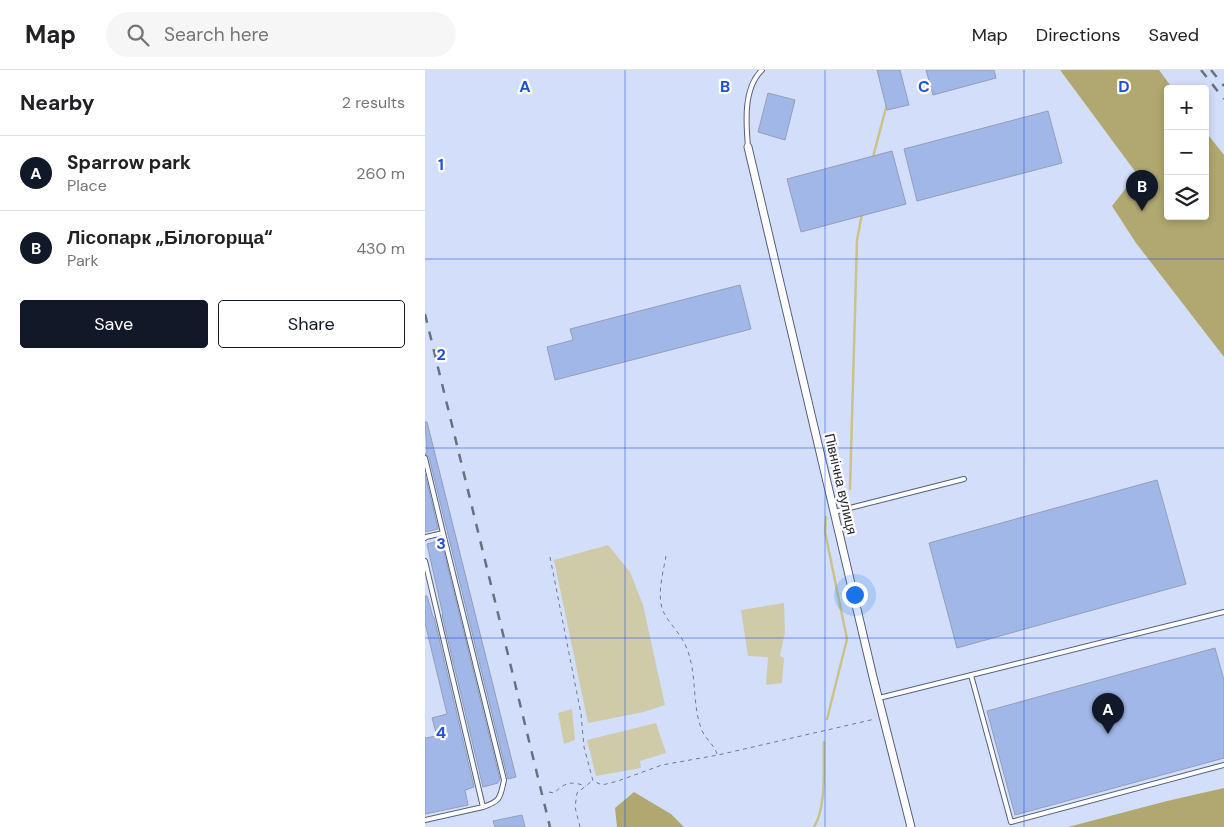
<!DOCTYPE html>
<meta charset="utf-8">
<style>
:root{--surface:#fff;--page:#f6f6f6;--text:#202124;--muted:#757577;--line:#e0e0e0;--accent:#111827}
body{margin:0;font-family:"DM Sans",sans-serif;background:var(--page);color:var(--text)}
.controls{position:absolute;right:15px;top:15px;display:grid;overflow:hidden;border-radius:5px;box-shadow:0 2px 8px #0003}
.controls button{width:45px;height:45px;display:grid;place-items:center;padding:0;border:0;border-bottom:1px solid var(--line);background:var(--surface);color:var(--text);font:25px sans-serif}
.you{position:absolute;left:429px;top:524px;width:18px;height:18px;margin:-12px;border:4px solid #fff;border-radius:50%;background:#1a73e8;box-shadow:0 0 0 8px #1a73e833}
.badge{display:grid;place-items:center;width:32px;height:32px;border-radius:50%;background:var(--accent);color:#fff;font-size:16px;font-weight:700}
.pin{position:absolute;translate:-50% -41px;filter:drop-shadow(0 1px 2px #0008)}
.pin::after{content:'';position:absolute;top:26px;width:18px;height:15px;background:inherit;clip-path:polygon(0 0,100% 0,50% 100%)}
.list{margin:0;padding:0;list-style:none}
h2{display:flex;justify-content:space-between;align-items:center;height:65px;margin:0;padding:0 20px;font-size:21px}
h2 small{font-size:16px;font-weight:400;color:var(--muted)}
.list li{display:grid;grid-template-columns:32px 1fr auto;gap:15px;align-items:center;box-sizing:border-box;height:75px;padding:0 20px;border-top:1px solid var(--line)}
.list b{display:block;font-size:19px;white-space:nowrap}
.list p{margin:0;font-size:16px;white-space:nowrap;color:var(--muted)}
.list em{font-size:16px;font-style:normal;color:var(--muted)}
.actions{display:flex;gap:10px;padding:15px 20px}
.actions a{flex:1;padding:11px 0;border:1px solid var(--accent);border-radius:5px;text-align:center;font-size:18px;color:var(--accent)}
.actions .main{background:var(--accent);color:#fff}
.icon{flex:none;width:28px;height:28px;fill:none;stroke:currentColor;stroke-width:2;stroke-linecap:round;stroke-linejoin:round}
.map{position:relative;flex:none;width:799px;height:757px;overflow:hidden}
header{display:flex;align-items:center;gap:30px;box-sizing:border-box;height:70px;padding:0 25px;background:var(--surface);border-bottom:1px solid var(--line)}
header strong{font-size:24px}
nav{display:flex;gap:28px;margin-inline-start:auto;font-size:18px}
.search{width:350px;height:45px;background:var(--page);display:flex;align-items:center;gap:12px;box-sizing:border-box;padding:0 18px;border-radius:28px;color:var(--muted);font-size:19px}
main{display:flex}
aside{flex:1;background:var(--surface)}
.map>svg:first-child{display:block}
.green{fill:#cfcba9}
.forest{fill:#b0a870}
.lines{fill:none;stroke-linecap:round;stroke-linejoin:round}
.stream{stroke:#cac28a;stroke-width:2.5}
.building{fill:#a1b7e8;stroke:#939eb8}
.lane-casing{stroke:#566077;stroke-width:6}
.street-casing{stroke:#566077;stroke-width:9}
.path{stroke:#727a8b;stroke-width:1;stroke-dasharray:4 4;stroke-linecap:butt}
.lane{stroke:#fff;stroke-width:4}
.street{stroke:#fff;stroke-width:7}
.rail{stroke:#697181;stroke-width:2.5;stroke-dasharray:9 9;stroke-linecap:butt}
.grid{fill:none;stroke:#1d4ed8;stroke-width:1;stroke-opacity:0.55}
.labels{text-anchor:middle;dominant-baseline:central;stroke-width:4.5;stroke-linejoin:round;paint-order:stroke}
.street-label{font-size:14px;fill:#222630;stroke:#fff}
.grid-label{font-size:16px;text-anchor:middle;font-weight:bold;fill:#1d4ed8;stroke:#fff;stroke-width:4.5;stroke-linejoin:round;paint-order:stroke}
</style>
<header>
<strong>Map</strong>
<div class="search"><svg class="icon" aria-label="search" viewBox="0 0 24 24"><circle cx="10" cy="10" r="6"/><path d="M15 15l6 6"/></svg>Search here</div>
<nav><a>Map</a><a>Directions</a><a>Saved</a></nav>
</header>
<main>
<aside>
<h2>Nearby<small>2 results</small></h2>
<ul class="list">
<li><span class="badge">A</span><div><b>Sparrow park</b><p>Place</p></div><em>260 m</em></li>
<li><span class="badge">B</span><div><b>Лісопарк „Білогорща“</b><p>Park</p></div><em>430 m</em></li>
</ul>
<div class="actions"><a class="main">Save</a><a>Share</a></div>
</aside>
<div class="map">
<svg width="799" height="757" viewBox="0 0 799 757">
<rect width="100%" height="100%" fill="#d3dffa"/>
<path class="green" d="M183,475L205,502L218,535L240,635L219,642L163,653L129,490Z
M359,533L360,562L355,586L359,588L357,613L341,615L343,587L323,586L316,540Z
M147,639L150,670L139,674L133,643Z
M231,653L241,683L215,691L216,698L171,706L162,670Z"/>
<path class="forest" d="M635,0H734L748,19H743V146H780V61L799,85V287L711,173L687,136L712,104Z
M799,718V757H643L742,731Z
M209,722L246,744L259,757H192L190,738Z"/>
<g class="lines">
<path class="stream" d="M448,87L462,34
M425,419L432,170L437,144
M401,447L400,462L422,569L402,649
M389,757C402,736 398,696 399,672"/>
</g>
<path class="building" d="M452,0H475L484,35L462,40Z
M501,0H569L571,8L508,25Z
M343,23L370,30L360,70L333,62Z
M623,41L637,93L492,131L479,79Z
M467,81L481,134L376,162L362,109Z
M315,215L326,259L130,310L122,277L148,270L145,259Z
M0,352H2L91,707L83,709L4,387L0,384L2,382Z
M0,404L13,459L0,462Z
M732,410L761,514L532,578L504,473Z
M16,470L75,710L73,711V713L58,717L17,545H18L2,474Z
M0,526H2L8,547H9L49,717L40,720L43,735L0,744V668L12,666L7,648L22,644L0,553Z
M790,578L799,610V688L590,745L562,641Z
M97,745L100,757H70L68,751Z"/>
<g class="lines">
<defs>
<path id="lane" d="M323,77C321,53 318,18 337,0
M0,388L18,463L1,467L0,468
M409,442L539,409
M18,463L79,710C75,728 76,731 58,737
M0,491L58,737L0,750
M546,605L586,752L799,695
M454,628L799,542"/>
<path id="street" d="M323,77L448,607L486,757"/>
</defs>
<use href="#lane" class="lane-casing"/>
<use href="#street" class="street-casing"/>
<path class="path" d="M241,486C238,503 231,528 239,543C246,556 257,565 262,579C272,604 267,633 276,658C279,668 289,674 292,684
M125,487L156,644L159,677L168,711L177,715L193,711L237,695L293,685L450,649
M124,722L129,723C141,712 145,711 161,716
M155,757L150,737L152,723L167,711"/>
<use href="#lane" class="lane"/>
<use href="#street" class="street"/>
<path class="rail" d="M776,0L799,29
M786,0L799,16
M0,244L125,757"/>
</g>
<path class="grid" d="M200,0V757M400,0V757M599,0V757M0,189H799M0,378H799M0,568H799"/>
<g class="labels">
<g class="street-label">
<text transform="translate(416 414) rotate(77)">Північна вулиця</text>
</g>
</g>
<g class="grid-label">
<text x="100" y="22">A</text>
<text x="300" y="22">B</text>
<text x="499" y="22">C</text>
<text x="699" y="22">D</text>
<text x="16" y="100">1</text>
<text x="16" y="290">2</text>
<text x="16" y="479">3</text>
<text x="16" y="668">4</text>
</g>
</svg>
<div class="controls">
<button>+</button>
<button>−</button>
<button><svg class="icon" aria-label="layers" viewBox="0 0 24 24"><path d="M12 4l9 5-9 5-9-5zM3 14l9 5 9-5"/></svg></button>
</div>
<div class="you"></div>
<div class="pin badge" style="left:683px;top:664px">A</div>
<div class="pin badge" style="left:717px;top:141px">B</div>
</div>
</main>
